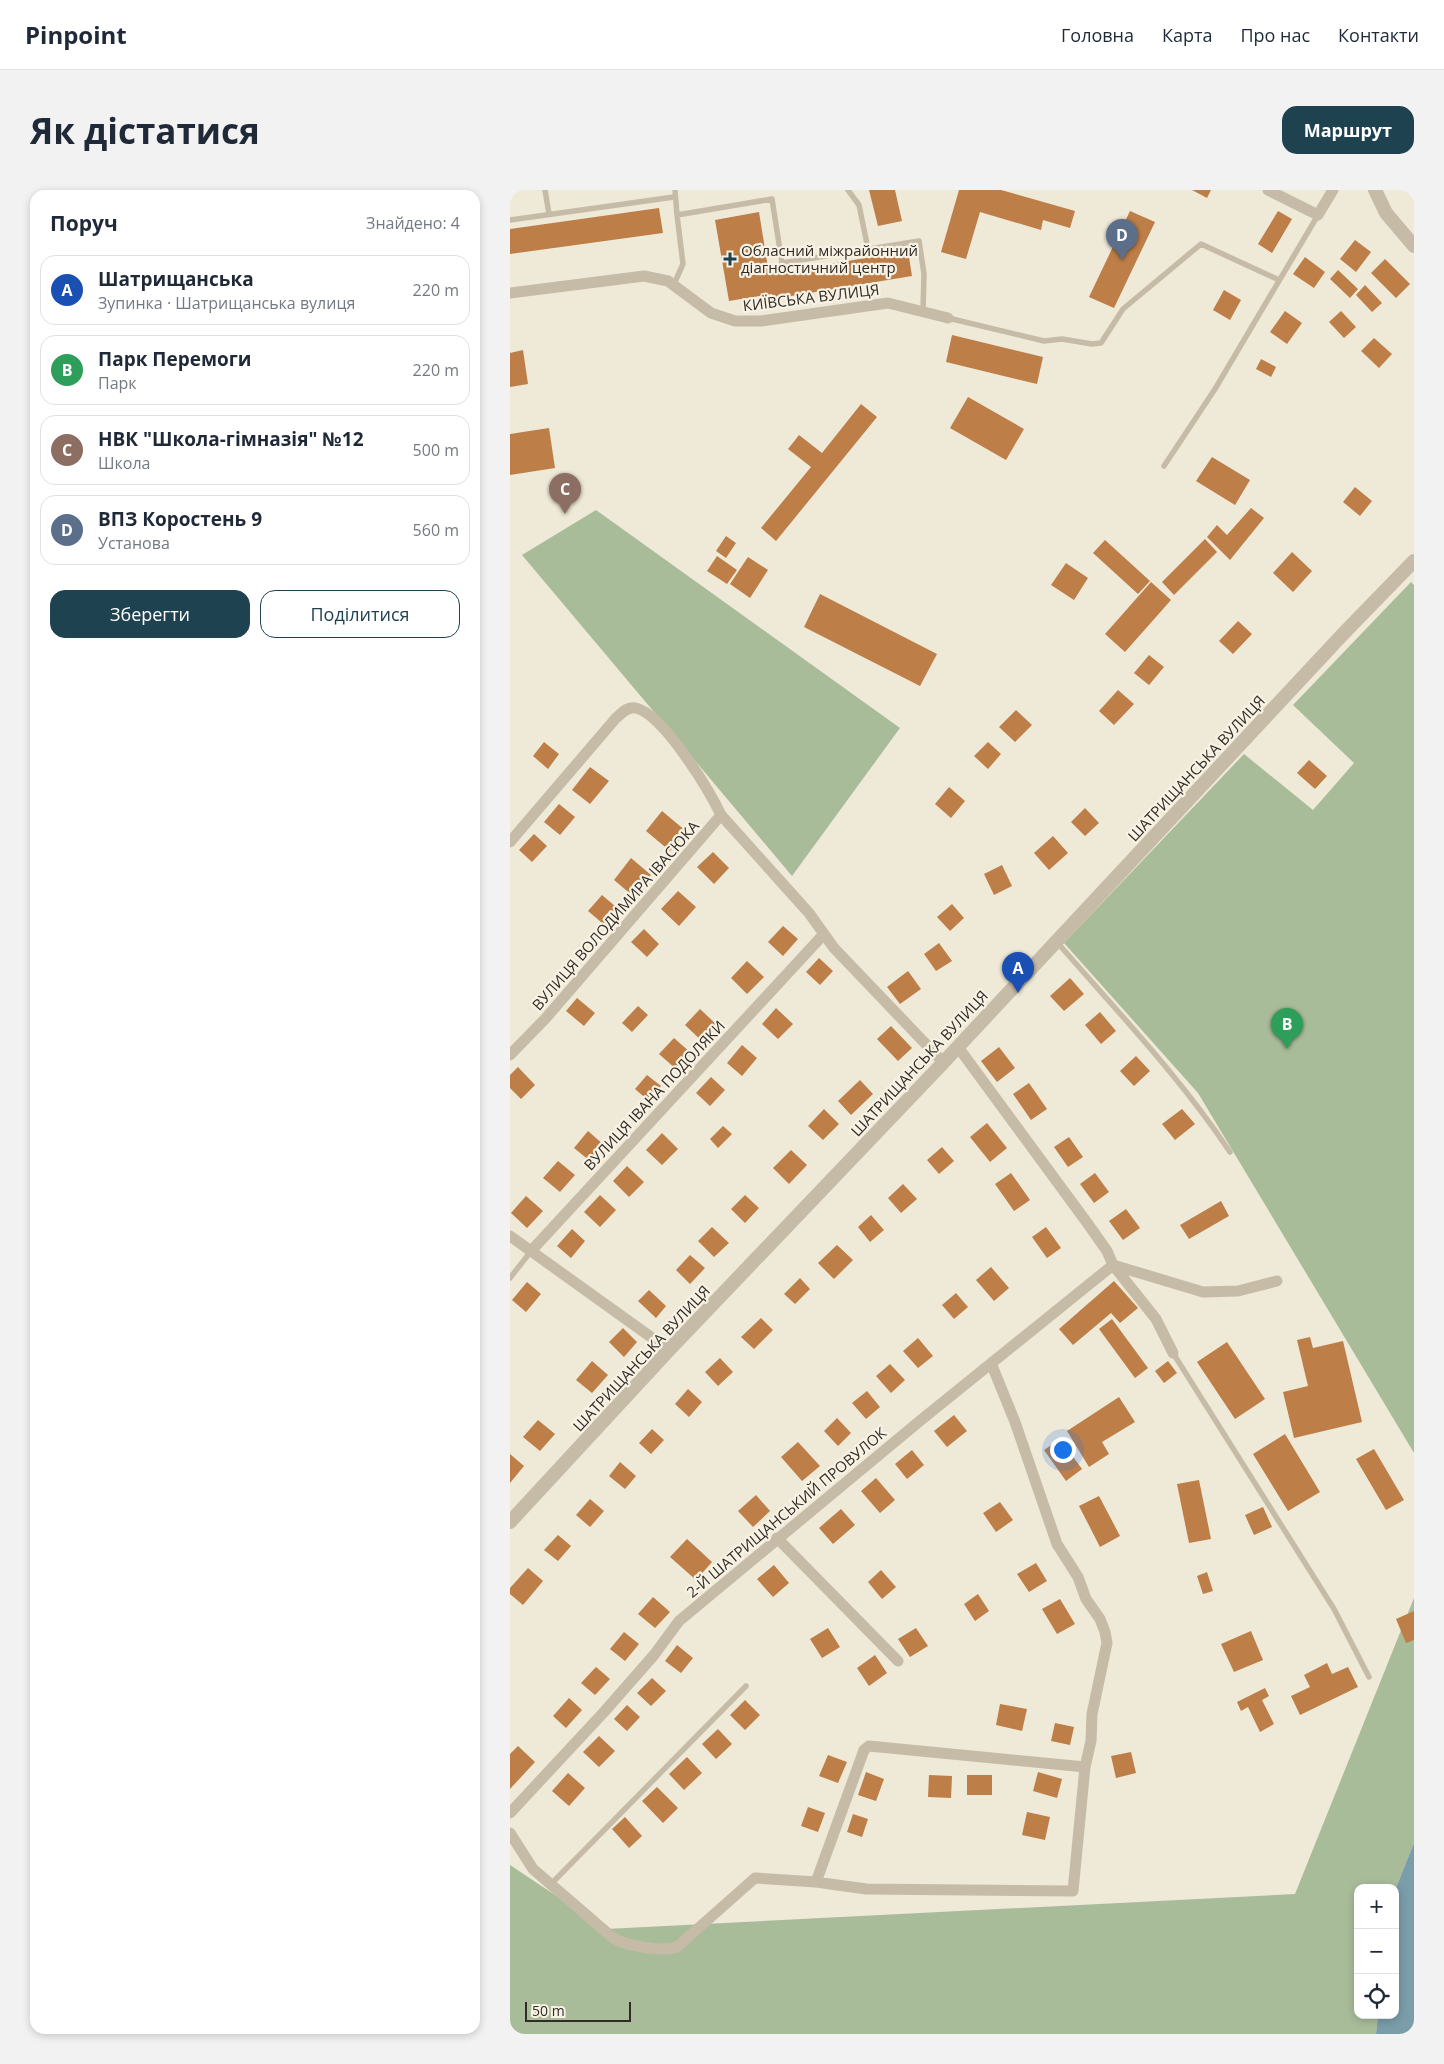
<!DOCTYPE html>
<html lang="uk">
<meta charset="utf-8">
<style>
:root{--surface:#fff;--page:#f2f2f3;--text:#1f2937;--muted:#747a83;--line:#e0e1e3;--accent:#1f4250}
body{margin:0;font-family:"Open Sans",sans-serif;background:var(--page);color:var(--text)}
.controls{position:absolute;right:15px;bottom:15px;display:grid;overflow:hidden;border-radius:10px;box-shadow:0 2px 8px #0003}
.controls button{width:45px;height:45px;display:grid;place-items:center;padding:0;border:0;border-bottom:1px solid var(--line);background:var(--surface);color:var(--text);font:25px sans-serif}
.scale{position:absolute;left:15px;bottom:12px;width:106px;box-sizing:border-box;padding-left:5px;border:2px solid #322c26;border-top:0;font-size:14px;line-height:18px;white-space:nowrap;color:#322c26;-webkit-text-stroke:4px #f7f2e4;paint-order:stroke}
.you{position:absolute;left:552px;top:1259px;width:18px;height:18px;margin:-12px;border:4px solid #fff;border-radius:50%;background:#1a73e8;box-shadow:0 0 0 8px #1a73e833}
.badge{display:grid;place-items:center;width:32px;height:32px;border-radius:50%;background:var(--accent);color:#fff;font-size:16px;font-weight:700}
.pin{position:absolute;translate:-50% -41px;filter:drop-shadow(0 1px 2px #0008)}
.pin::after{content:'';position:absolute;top:26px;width:18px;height:15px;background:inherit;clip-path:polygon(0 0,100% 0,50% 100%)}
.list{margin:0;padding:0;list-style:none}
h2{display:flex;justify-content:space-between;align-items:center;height:65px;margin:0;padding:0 20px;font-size:21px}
h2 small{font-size:16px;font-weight:400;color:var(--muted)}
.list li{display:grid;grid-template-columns:32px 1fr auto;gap:15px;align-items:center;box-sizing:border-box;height:70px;margin:0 10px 10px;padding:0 10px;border:1px solid var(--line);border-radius:15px}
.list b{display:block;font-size:19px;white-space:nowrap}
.list p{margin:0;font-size:16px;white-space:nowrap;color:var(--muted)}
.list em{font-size:16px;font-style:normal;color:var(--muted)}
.actions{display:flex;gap:10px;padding:15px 20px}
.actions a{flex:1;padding:11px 0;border:1px solid var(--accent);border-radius:15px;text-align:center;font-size:18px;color:var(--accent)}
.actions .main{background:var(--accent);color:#fff}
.icon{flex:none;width:28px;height:28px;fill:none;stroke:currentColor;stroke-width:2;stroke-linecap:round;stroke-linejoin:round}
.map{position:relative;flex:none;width:904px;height:1844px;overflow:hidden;border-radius:15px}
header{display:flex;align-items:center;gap:30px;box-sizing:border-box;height:70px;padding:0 25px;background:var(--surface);border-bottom:1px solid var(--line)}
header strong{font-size:24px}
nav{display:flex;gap:28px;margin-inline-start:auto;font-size:18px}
.intro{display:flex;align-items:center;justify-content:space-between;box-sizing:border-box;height:120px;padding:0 30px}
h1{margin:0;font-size:35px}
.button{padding:12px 22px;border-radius:15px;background:var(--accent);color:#fff;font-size:18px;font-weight:700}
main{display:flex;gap:30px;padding:0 30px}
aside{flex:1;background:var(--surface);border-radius:15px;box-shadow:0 2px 8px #0003}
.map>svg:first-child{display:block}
.green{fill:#a9bc9a}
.water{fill:#7a9da9}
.building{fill:#bd7e48}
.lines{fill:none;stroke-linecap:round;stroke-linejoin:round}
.service{stroke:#c6bba6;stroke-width:5.5}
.minor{stroke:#c6bba6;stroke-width:11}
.tertiary{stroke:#c6bba6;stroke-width:14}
.poi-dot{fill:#1f4250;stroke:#f7f2e4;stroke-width:2}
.labels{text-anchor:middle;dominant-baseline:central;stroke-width:4.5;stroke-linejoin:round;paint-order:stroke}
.poi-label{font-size:15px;fill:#322c26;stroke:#f7f2e4;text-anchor:start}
.street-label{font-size:15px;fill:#322c26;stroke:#f7f2e4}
</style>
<header>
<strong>Pinpoint</strong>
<nav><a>Головна</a><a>Карта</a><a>Про нас</a><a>Контакти</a></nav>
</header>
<div class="intro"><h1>Як дістатися</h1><a class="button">Маршрут</a></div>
<main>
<aside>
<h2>Поруч<small>Знайдено: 4</small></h2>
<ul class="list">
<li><span class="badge" style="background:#1a4fb4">A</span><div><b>Шатрищанська</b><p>Зупинка · Шатрищанська вулиця</p></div><em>220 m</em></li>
<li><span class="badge" style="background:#2e9e5b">B</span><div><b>Парк Перемоги</b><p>Парк</p></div><em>220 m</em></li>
<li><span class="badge" style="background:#8d6e63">C</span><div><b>НВК &quot;Школа-гімназія&quot; №12</b><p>Школа</p></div><em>500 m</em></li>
<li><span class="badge" style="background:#5c6f8a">D</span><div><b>ВПЗ Коростень 9</b><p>Установа</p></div><em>560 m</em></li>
</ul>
<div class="actions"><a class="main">Зберегти</a><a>Поділитися</a></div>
</aside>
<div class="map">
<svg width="904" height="1844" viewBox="0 0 904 1844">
<rect width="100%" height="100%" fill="#efe9d8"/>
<path class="green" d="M86,320L390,538L282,686L12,365Z
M901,392L904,395V1263L688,903L554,753L734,564L803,620L844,573L783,515Z
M904,1408V1653L885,1700V1698H848V1825H868L866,1844H0V1675L96,1739L785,1704Z"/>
<path class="water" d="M904,1653V1844H866L868,1825H885V1700Z"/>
<path class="building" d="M359,0H385L392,31L368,36Z
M449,0H491L565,21L560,38L533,30L531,40L470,22L456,69L431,62Z
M682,0H701L697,8Z
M149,18L153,43L0,64V39Z
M620,21L645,32L604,118L579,107Z
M768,21L782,29L762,63L748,54Z
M249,22L259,84L398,61L402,86L263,109L262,104L219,111L205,30Z
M845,50L861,62L846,82L830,69Z
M795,67L815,82L804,98L783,84Z
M875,69L900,94L886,108L861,83Z
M828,80L848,99L840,108L820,89Z
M855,95L872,113L862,122L846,105Z
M714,100L731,110L720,130L703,120Z
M775,121L792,133L777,154L760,142Z
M831,121L846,137L834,148L819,132Z
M442,145L533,167L527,194L436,172Z
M864,148L882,164L869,178L851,161Z
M13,160L18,194L0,197V163Z
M751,169L766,177L761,187L746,179Z
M458,207L514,239L496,270L440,238Z
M351,214L367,227L266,351L251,338L301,277L278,259L289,245L312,263Z
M39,238L45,278L0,285V244Z
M702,267L740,290L725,315L686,291Z
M845,297L862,311L850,326L833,312Z
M741,318L754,328L720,370L697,347L707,335L717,345Z
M216,346L226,353L216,368L206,361Z
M695,349L707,362L664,405L652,392Z
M595,350L640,391L628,404L583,363Z
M782,362L802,381L783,402L763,383Z
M207,366L227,380L217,394L197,381Z
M238,367L258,380L240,408L220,394Z
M556,373L578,388L564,410L541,395Z
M641,392L661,410L615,462L595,444Z
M310,404L427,464L410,496L294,437Z
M728,431L742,444L723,464L709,451Z
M639,465L654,477L639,495L624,483Z
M608,500L624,514L604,535L589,521Z
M506,520L522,535L505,552L489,537Z
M34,552L49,564L38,579L23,566Z
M478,552L491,564L478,579L464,566Z
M799,570L817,586L805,599L787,583Z
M80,577L99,591L80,614L62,600Z
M439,597L455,611L441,628L425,614Z
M49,614L65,627L50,645L34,632Z
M575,618L589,633L575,646L561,632Z
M152,621L176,641L160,661L136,641Z
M24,644L37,656L22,672L9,660Z
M543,646L558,663L539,680L524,663Z
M203,662L219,678L204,694L187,677Z
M121,668L141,685L123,706L104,690Z
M492,675L502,696L484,705L474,684Z
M168,701L186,717L169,736L151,719Z
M92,705L112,722L98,738L78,721Z
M442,714L454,728L440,741L427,727Z
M273,736L288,749L273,766L258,752Z
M134,739L149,754L137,767L121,752Z
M429,753L442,771L426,781L414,764Z
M309,768L323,781L310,795L296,782Z
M237,771L254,787L237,804L221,788Z
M398,781L411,799L390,814L377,797Z
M560,788L574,804L554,821L540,806Z
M67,808L85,823L74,836L56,821Z
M128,816L138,825L122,842L112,833Z
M266,818L283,834L268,849L252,834Z
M190,819L208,836L193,852L175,835Z
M590,822L606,841L591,854L575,835Z
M381,836L402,858L388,871L367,849Z
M164,848L181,863L166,879L149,864Z
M232,855L247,868L232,886L217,873Z
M489,857L505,878L487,892L471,871Z
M626,866L640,881L624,896L610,881Z
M8,877L25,895L11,909L0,898V885Z
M137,885L151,896L139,911L125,899Z
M201,887L215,900L200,916L186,903Z
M350,890L363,904L341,925L328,911Z
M519,893L537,919L521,930L503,904Z
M314,919L329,934L313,950L298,936Z
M672,919L685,934L665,950L652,934Z
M477,933L497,958L480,972L460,947Z
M213,936L222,944L208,958L200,949Z
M78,941L94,955L80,971L64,958Z
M152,943L168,959L152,975L136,960Z
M559,947L573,967L558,977L544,957Z
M432,957L444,971L429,984L417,970Z
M281,960L297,975L279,994L263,978Z
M48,971L65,985L50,1002L33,988Z
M117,976L134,992L119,1007L103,991Z
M501,983L520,1010L504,1021L485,994Z
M585,983L599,1002L584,1013L570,994Z
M393,994L407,1009L391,1023L378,1008Z
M90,1005L106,1020L90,1037L74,1022Z
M235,1005L249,1018L235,1033L221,1019Z
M16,1006L33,1021L17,1038L1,1023Z
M711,1011L719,1026L679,1049L670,1035Z
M616,1019L630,1038L613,1050L599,1031Z
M361,1025L374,1040L360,1052L348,1037Z
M202,1037L219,1053L204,1067L188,1051Z
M536,1037L551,1058L537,1068L522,1047Z
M62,1039L75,1051L61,1068L47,1056Z
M327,1055L343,1070L324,1089L308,1073Z
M180,1065L195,1078L180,1094L166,1080Z
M481,1077L499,1098L484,1111L466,1090Z
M290,1088L300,1099L285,1114L274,1104Z
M604,1091L628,1118L610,1133L601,1123L563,1155L549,1139Z
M17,1092L31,1104L16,1122L2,1110Z
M139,1100L156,1116L146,1128L128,1111Z
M446,1103L458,1117L444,1129L432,1115Z
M251,1128L263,1140L244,1159L231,1147Z
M602,1129L638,1178L625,1188L589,1139Z
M113,1138L127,1152L114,1167L99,1152Z
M800,1147L803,1158L833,1151L852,1232L784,1248L773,1202L798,1196L787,1150Z
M408,1148L423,1166L408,1178L393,1161Z
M717,1152L755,1209L725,1229L687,1172Z
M210,1168L223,1182L208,1196L195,1182Z
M82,1171L98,1185L82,1203L66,1190Z
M658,1171L667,1183L654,1193L645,1181Z
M380,1174L395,1190L381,1203L366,1186Z
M178,1199L192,1212L179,1227L165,1214Z
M357,1201L370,1217L356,1229L342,1213Z
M609,1207L625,1232L592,1252L599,1264L579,1277L557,1241Z
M444,1225L457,1241L437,1257L424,1241Z
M327,1228L341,1243L328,1256L314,1241Z
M28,1230L45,1244L30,1261L13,1247Z
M142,1239L154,1250L141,1264L129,1253Z
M775,1244L810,1302L778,1321L743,1264Z
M550,1249L572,1279L556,1291L534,1260Z
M288,1252L310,1276L292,1291L271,1267Z
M864,1259L894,1310L876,1320L846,1269Z
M402,1260L414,1275L397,1289L385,1274Z
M0,1264L14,1276L0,1293Z
M110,1272L126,1286L115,1299L99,1286Z
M366,1288L385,1310L370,1323L351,1301Z
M689,1290L701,1349L679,1353L667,1294Z
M246,1305L260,1321L243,1337L228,1321Z
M589,1306L610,1346L590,1357L569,1316Z
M80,1309L94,1321L80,1337L66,1325Z
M490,1312L503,1330L486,1342L473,1323Z
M753,1317L762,1337L744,1345L735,1325Z
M331,1319L345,1335L323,1354L309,1338Z
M48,1345L61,1356L48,1371L34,1360Z
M177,1349L202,1372L186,1390L160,1367Z
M526,1373L537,1391L519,1402L507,1384Z
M264,1375L279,1393L263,1407L247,1389Z
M18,1378L33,1391L13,1415L0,1404V1398Z
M371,1380L386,1397L372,1409L358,1392Z
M697,1382L703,1401L693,1404L687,1386Z
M468,1404L479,1421L465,1431L454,1414Z
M143,1407L160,1422L145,1438L128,1424Z
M550,1409L565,1434L547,1444L532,1419Z
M904,1421V1450L896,1453L886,1429Z
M318,1438L330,1457L312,1468L300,1449Z
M406,1438L418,1456L400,1467L388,1449Z
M741,1441L753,1470L724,1482L711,1454Z
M114,1442L129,1454L115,1471L100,1459Z
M167,1455L183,1468L171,1483L155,1471Z
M365,1465L377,1483L359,1496L347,1478Z
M817,1473L822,1484L838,1477L848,1497L790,1525L781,1506L800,1497L794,1485Z
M86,1477L100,1489L85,1505L71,1493Z
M142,1488L156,1501L141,1516L127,1503Z
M755,1498L759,1506L752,1510L764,1534L750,1542L738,1517L731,1521L727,1512Z
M59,1508L72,1520L56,1538L43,1526Z
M235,1510L250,1525L235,1540L220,1525Z
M490,1514L517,1519L512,1541L486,1535Z
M117,1515L130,1527L117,1541L104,1529Z
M545,1533L564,1537L560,1555L541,1551Z
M208,1539L222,1554L206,1569L192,1554Z
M89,1546L105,1561L89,1577L73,1562Z
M8,1556L25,1572L0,1599V1564Z
M621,1562L626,1583L606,1588L601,1566Z
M318,1565L337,1572L328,1593L309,1586Z
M177,1567L192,1583L174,1600L159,1584Z
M356,1582L374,1589L366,1611L348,1605Z
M528,1582L552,1589L547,1608L523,1601Z
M58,1583L75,1598L59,1616L42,1601Z
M419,1585L442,1586L441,1608L418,1607Z
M457,1585H482V1605H457Z
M147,1597L168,1618L153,1633L132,1611Z
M298,1617L315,1623L308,1642L291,1636Z
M517,1622L540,1627L535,1650L512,1645Z
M343,1624L358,1629L352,1647L337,1642Z
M115,1627L132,1646L119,1658L102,1639Z"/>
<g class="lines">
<path class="service" d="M35,0L39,24
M165,0L167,25
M338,0L349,15L358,59
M0,30L164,7
M164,94L173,74L167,25L262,9L272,73L409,51L414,84L413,121
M438,128L534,151L552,149L582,154L591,153L613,119L691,54L769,90
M654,276L705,199L808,25
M546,751C606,820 670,887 720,962
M0,1088L22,1060
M663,1163L824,1419L859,1487
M40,1695L236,1496"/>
<path class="minor" d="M758,0L808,25L823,0
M0,103L134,86L158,91L201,123L225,131H251L378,113L438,128
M0,652L106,528C112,523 118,516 126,518C154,525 199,600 211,625L299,723L324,758L434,873
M448,857L578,1034L597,1061L603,1075L646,1129L663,1163
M0,865L35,829L211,625
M0,1046L159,1160
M22,1060L313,745
M267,1348L388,1471
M0,1623L94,1522L144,1465L169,1431L411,1230L603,1075L693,1102L728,1101L767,1091
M0,1643L23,1679L102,1747C114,1756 153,1762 167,1757L245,1688L306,1692L356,1699L563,1701L575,1577
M306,1692L354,1560L359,1556L575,1577L581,1551L582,1524L597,1453L595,1442L590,1429L576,1409L568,1387L547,1354L505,1232L481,1173"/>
<path class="tertiary" d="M865,0L876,23L904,56
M0,1332L159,1160L432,874L833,444L904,371"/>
</g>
<path class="poi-dot" d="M217.5 61.5h5v5h5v5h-5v5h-5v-5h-5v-5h5z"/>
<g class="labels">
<g class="poi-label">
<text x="231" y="60">Обласний міжрайонний<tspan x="231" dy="17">діагностичний центр</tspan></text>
</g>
<g class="street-label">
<text transform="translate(301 107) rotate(-7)">КИЇВСЬКА ВУЛИЦЯ</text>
<text transform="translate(686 578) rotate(-47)">ШАТРИЩАНСЬКА ВУЛИЦЯ</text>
<text transform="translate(105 725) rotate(-49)">ВУЛИЦЯ ВОЛОДИМИРА ІВАСЮКА</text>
<text transform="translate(409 873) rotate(-47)">ШАТРИЩАНСЬКА ВУЛИЦЯ</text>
<text transform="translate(144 905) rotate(-47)">ВУЛИЦЯ ІВАНА ПОДОЛЯКИ</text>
<text transform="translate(131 1168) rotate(-47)">ШАТРИЩАНСЬКА ВУЛИЦЯ</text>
<text transform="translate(276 1322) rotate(-40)">2-Й ШАТРИЩАНСЬКИЙ ПРОВУЛОК</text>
</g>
</g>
</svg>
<div class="controls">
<button>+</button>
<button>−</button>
<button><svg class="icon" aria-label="locate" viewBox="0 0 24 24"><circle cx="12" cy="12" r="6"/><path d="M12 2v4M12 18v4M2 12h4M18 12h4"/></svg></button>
</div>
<div class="scale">50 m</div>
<div class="you"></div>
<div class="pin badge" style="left:508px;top:803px;background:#1a4fb4">A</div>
<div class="pin badge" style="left:777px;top:859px;background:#2e9e5b">B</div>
<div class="pin badge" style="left:55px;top:324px;background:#8d6e63">C</div>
<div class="pin badge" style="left:612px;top:70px;background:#5c6f8a">D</div>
</div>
</main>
